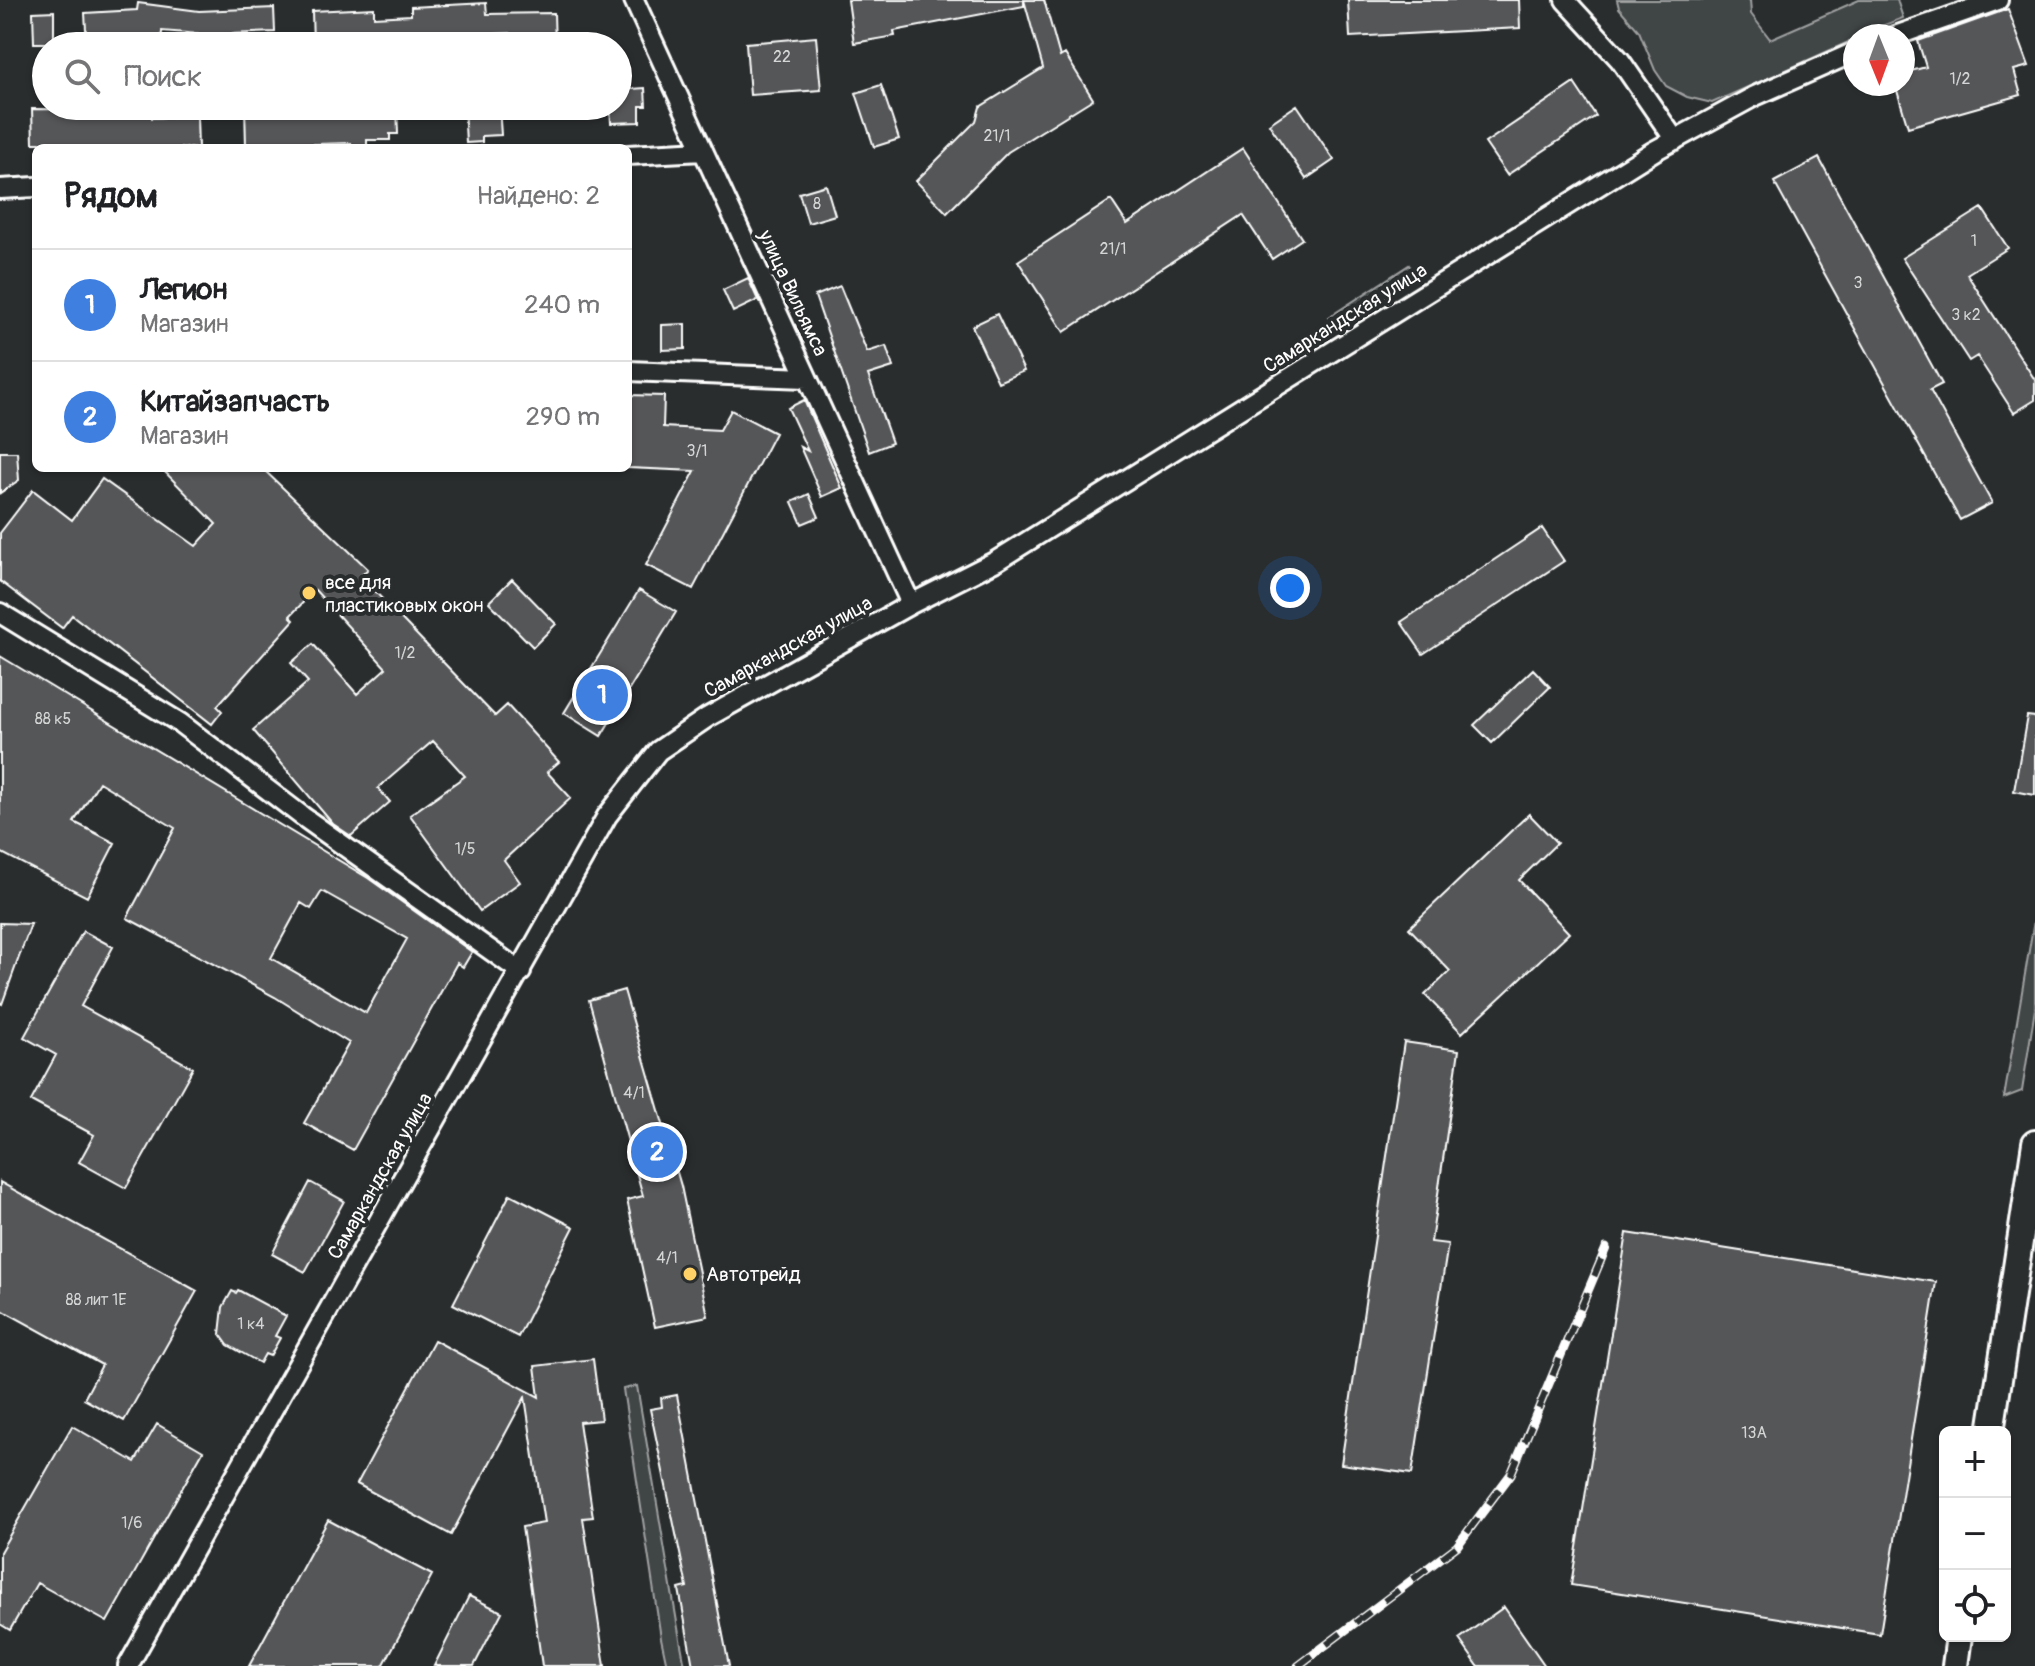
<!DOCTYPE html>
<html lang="ru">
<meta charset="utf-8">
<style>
:root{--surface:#fff;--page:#f2f2f2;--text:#202124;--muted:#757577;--line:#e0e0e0;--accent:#847042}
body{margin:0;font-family:Pangolin,sans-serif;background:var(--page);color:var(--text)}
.controls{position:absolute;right:24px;bottom:24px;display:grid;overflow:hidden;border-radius:12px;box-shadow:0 2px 6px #0004}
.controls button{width:72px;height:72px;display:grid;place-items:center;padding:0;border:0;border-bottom:2px solid var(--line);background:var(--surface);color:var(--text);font:40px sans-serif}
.compass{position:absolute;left:1843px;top:24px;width:72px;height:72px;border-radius:50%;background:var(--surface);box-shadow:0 2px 6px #0004;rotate:179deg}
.you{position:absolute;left:1290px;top:588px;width:28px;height:28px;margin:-20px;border:6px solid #fff;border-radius:50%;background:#1a73e8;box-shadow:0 0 0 12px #1a73e833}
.badge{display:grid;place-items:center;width:52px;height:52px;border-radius:50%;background:var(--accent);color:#fff;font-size:26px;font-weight:700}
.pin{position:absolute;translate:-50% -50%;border:4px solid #fff;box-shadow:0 2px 8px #0006}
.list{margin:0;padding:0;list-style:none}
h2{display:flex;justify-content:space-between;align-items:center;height:104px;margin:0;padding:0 32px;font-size:34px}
h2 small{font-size:26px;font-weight:400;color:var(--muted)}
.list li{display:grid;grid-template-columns:52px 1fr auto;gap:24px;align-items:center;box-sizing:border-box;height:112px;padding:0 32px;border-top:2px solid var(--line)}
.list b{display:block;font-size:30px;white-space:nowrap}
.list p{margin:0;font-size:26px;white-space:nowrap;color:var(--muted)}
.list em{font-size:26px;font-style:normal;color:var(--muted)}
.icon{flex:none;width:44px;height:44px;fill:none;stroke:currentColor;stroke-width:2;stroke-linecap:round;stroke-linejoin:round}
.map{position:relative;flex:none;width:2035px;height:1666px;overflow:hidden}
.search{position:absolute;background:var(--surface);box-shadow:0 2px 6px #0004;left:32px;top:32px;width:600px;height:88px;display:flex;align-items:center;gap:20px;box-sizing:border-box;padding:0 28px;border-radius:44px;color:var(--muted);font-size:30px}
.panel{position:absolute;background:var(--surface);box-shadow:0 2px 6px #0004;left:32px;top:144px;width:600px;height:328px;border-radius:12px}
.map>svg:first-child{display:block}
.green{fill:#414445;stroke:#a0a2a2;stroke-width:2}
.building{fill:#555758;stroke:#fff;stroke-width:2;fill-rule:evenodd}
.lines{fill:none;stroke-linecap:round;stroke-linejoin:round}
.minor-casing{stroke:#fff;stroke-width:24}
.secondary-casing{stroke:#fff;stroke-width:30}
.minor{stroke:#2a2d2e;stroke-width:18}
.secondary{stroke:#2a2d2e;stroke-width:24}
.rail-casing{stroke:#fff;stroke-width:9}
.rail{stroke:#2a2d2e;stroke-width:6;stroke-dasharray:18;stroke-linecap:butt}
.poi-dot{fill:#ffd166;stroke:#2a2d2e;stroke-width:3}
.labels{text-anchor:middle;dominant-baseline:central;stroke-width:8;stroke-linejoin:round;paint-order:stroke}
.number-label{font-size:16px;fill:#d4d5d5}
.street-label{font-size:20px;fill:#fff;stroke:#2a2d2e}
.poi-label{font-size:20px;fill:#fff;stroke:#2a2d2e;text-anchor:start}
</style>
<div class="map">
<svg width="2035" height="1666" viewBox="0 0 2035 1666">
<rect width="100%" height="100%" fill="#2a2d2e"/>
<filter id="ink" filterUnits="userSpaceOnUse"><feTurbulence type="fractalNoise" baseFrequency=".0125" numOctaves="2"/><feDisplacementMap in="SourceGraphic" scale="16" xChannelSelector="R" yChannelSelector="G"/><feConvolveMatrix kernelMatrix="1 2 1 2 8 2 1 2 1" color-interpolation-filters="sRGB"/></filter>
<g filter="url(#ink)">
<path class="green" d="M1617,0H1750L1751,14L1770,39L1859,0H1897L1903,18L1855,36V39L1712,103L1687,97L1666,86L1655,70L1639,31L1619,8Z
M1409,265L1417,277L1337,329L1329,317Z
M2035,915V1009L2022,1091L2004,1098Z
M637,1386L679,1634L685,1666H667L661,1638L623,1389Z"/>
<path class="building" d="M848,0H1024V6L894,31L895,36L854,43Z
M1024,0H1044L1060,57L1065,54L1093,99L1008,152L947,213L916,181L976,121L980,107L1043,68Z
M1348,0H1519L1520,28L1350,37Z
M138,3L199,11L274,8L275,32L231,34V41H212V35L162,31L161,46H87L85,13L137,10Z
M486,3L487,14L554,13L555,46H511L510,33L444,37V45L313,43L312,11L374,8V17L411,15V7Z
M2008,9L2029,66L2014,70L2021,95L1908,127L1895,84H1903V73L1926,67L1918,41Z
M54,11V43H34L33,12Z
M816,37L821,90L750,95L746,43Z
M1574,83L1596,116L1507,175L1485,143Z
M881,85L899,139L874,147L856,93Z
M645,88L646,106H640V122L611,123L610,106H618V90Z
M1297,105L1334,160L1306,179L1269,124Z
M245,106H268V111L332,113L377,112V106H397L398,134H390V140H367V148H351V143L246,146Z
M464,106H499L501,135L482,136V142L466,143Z
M32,109L152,110V118L197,116L198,148H40V143H33Z
M1243,148L1302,239L1272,259L1243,215L1064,332L1018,261L1111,200L1127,224Z
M1819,158L1942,384L1930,390L1992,503L1960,520L1774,182Z
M826,185L835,215L808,223L799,193Z
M1982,208L2008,248L1967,274L2035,380V400L2014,413L1977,356L1969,361L1902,258Z
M748,278L758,300L733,312L723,290Z
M840,286L867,352L886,346L893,367L868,375L892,443L869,452L815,296Z
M997,314L1024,371L998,382L972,326Z
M685,324V349L662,350V325Z
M628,395L664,396L663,427L720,430L731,410L775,433L693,589L646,565L695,471L628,468Z
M804,400L842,488L822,497L800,447L808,451L788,408Z
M0,452H17L19,480L0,493Z
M161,468H262L368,569L360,576L495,716L507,705L559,762L547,772L571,798L504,860L520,882L480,911L410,815L465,776L433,741L378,788L390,802L351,836L333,824L253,730L308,682L291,663L313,644L357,694L386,668L315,590L290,616L294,620L217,706L222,711L212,724L72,615L62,628L0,581V533L33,490L72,520L102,479L196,546L216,524Z
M809,494L819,517L802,524L792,502Z
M1542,528L1564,561L1423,654L1401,622Z
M512,579L556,624L533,647L489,602Z
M639,590L676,612L601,736L564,713Z
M0,656L368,878L472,952L463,967L457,963L353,1150L304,1123L349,1043L275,997L127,918L175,828L99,782L74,822L115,843L87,897L0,852ZM322,891L407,939L366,1013L271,958L301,903L311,909Z
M1533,669L1550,687L1492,743L1474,725Z
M2027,716L2035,717V795L2014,791Z
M1529,814L1557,843L1519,880L1569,933L1462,1033L1425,995L1450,971L1409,928Z
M0,923L31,924L2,1004L0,1003Z
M83,931L113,947L81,1006L193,1068L126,1188L79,1162L94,1135L31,1101L56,1055L24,1037Z
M624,990L681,1186L708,1316L655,1327L627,1200L643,1196L589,1000Z
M1404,1042L1459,1050L1431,1242L1448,1244L1412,1474L1341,1464Z
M0,1182L197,1291L124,1421L84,1399L102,1365L0,1309Z
M310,1182L344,1201L305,1272L272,1254Z
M510,1194L574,1227L518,1337L453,1304Z
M1627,1233L1936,1282L1880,1634L1571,1585Z
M238,1290L286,1316L275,1336L280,1338L270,1356L265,1354L260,1363L228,1345L220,1334L223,1307L232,1291L236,1293Z
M434,1340L539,1397L535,1366L593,1359L601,1420L579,1422L593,1517L583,1518L605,1666H542L522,1527L544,1523L525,1397L451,1535L357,1484Z
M677,1395L729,1666H693L679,1589L687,1587L650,1409L662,1407L661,1398Z
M157,1424L203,1451L107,1622L37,1583L10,1630L0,1624V1552L72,1426L135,1462Z
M328,1520L432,1575L383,1666H249Z
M469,1596L502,1612L474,1666H434Z
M1504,1607L1545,1666H1478L1459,1639Z"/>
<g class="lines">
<defs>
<path id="minor" d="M634,0L911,604
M1565,0L1620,60L1675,140
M1895,36L1998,0
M628,155L703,151
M0,189L36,187
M628,371L807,378
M0,613L180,723L302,816L521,972
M128,1666L607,816L658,751L708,717L911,604L996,561L1654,151L1755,96L1855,52"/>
<path id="secondary" d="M1991,1432L2035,1143
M1955,1666L1959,1636"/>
</defs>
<use href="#minor" class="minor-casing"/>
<use href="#secondary" class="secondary-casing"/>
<use href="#minor" class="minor"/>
<use href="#secondary" class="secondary"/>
<defs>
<path id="rail" d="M1298,1666L1457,1546L1511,1474L1606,1248"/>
</defs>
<use href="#rail" class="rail-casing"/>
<use href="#rail" class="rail"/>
</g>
</g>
<g class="poi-dot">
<circle cx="309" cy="593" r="8"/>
<circle cx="690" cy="1274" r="8"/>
</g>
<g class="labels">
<g class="number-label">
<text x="782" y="57">22</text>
<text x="1960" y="79">1/2</text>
<text x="997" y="136">21/1</text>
<text x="817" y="204">8</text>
<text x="1974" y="241">1</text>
<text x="1113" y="249">21/1</text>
<text x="1858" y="283">3</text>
<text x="1966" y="315">3 к2</text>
<text x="697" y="451">3/1</text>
<text x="405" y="653">1/2</text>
<text x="53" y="719">88 к5</text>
<text x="465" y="849">1/5</text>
<text x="634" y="1093">4/1</text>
<text x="667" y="1258">4/1</text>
<text x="96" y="1300">88 лит 1Е</text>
<text x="251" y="1324">1 к4</text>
<text x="1754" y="1433">13А</text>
<text x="132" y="1523">1/6</text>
</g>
<g class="street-label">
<text transform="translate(793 293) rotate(65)">улица Вильямса</text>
<text transform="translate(1345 318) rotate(-32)">Самаркандская улица</text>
<text transform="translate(788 647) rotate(-29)">Самаркандская улица</text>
<text transform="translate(380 1176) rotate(-60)">Самаркандская улица</text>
</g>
<g class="poi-label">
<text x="325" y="582">все для<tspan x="325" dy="23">пластиковых окон</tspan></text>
<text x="706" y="1274">Автотрейд</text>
</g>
</g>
</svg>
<div class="controls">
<button>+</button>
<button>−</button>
<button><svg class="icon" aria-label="locate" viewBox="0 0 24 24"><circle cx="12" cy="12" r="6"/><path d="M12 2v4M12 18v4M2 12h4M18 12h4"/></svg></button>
</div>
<svg class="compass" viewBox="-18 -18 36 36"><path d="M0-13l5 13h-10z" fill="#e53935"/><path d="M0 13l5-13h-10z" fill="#757577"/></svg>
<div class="you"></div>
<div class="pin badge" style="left:602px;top:695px;background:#3f7fe0">1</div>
<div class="pin badge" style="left:657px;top:1152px;background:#3f7fe0">2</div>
<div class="search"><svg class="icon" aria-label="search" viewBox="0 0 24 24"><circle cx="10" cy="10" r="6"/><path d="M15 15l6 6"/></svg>Поиск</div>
<section class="panel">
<h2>Рядом<small>Найдено: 2</small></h2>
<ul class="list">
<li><span class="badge" style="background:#3f7fe0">1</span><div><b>Легион</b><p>Магазин</p></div><em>240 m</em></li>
<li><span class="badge" style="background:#3f7fe0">2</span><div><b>Китайзапчасть</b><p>Магазин</p></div><em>290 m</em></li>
</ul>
</section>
</div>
